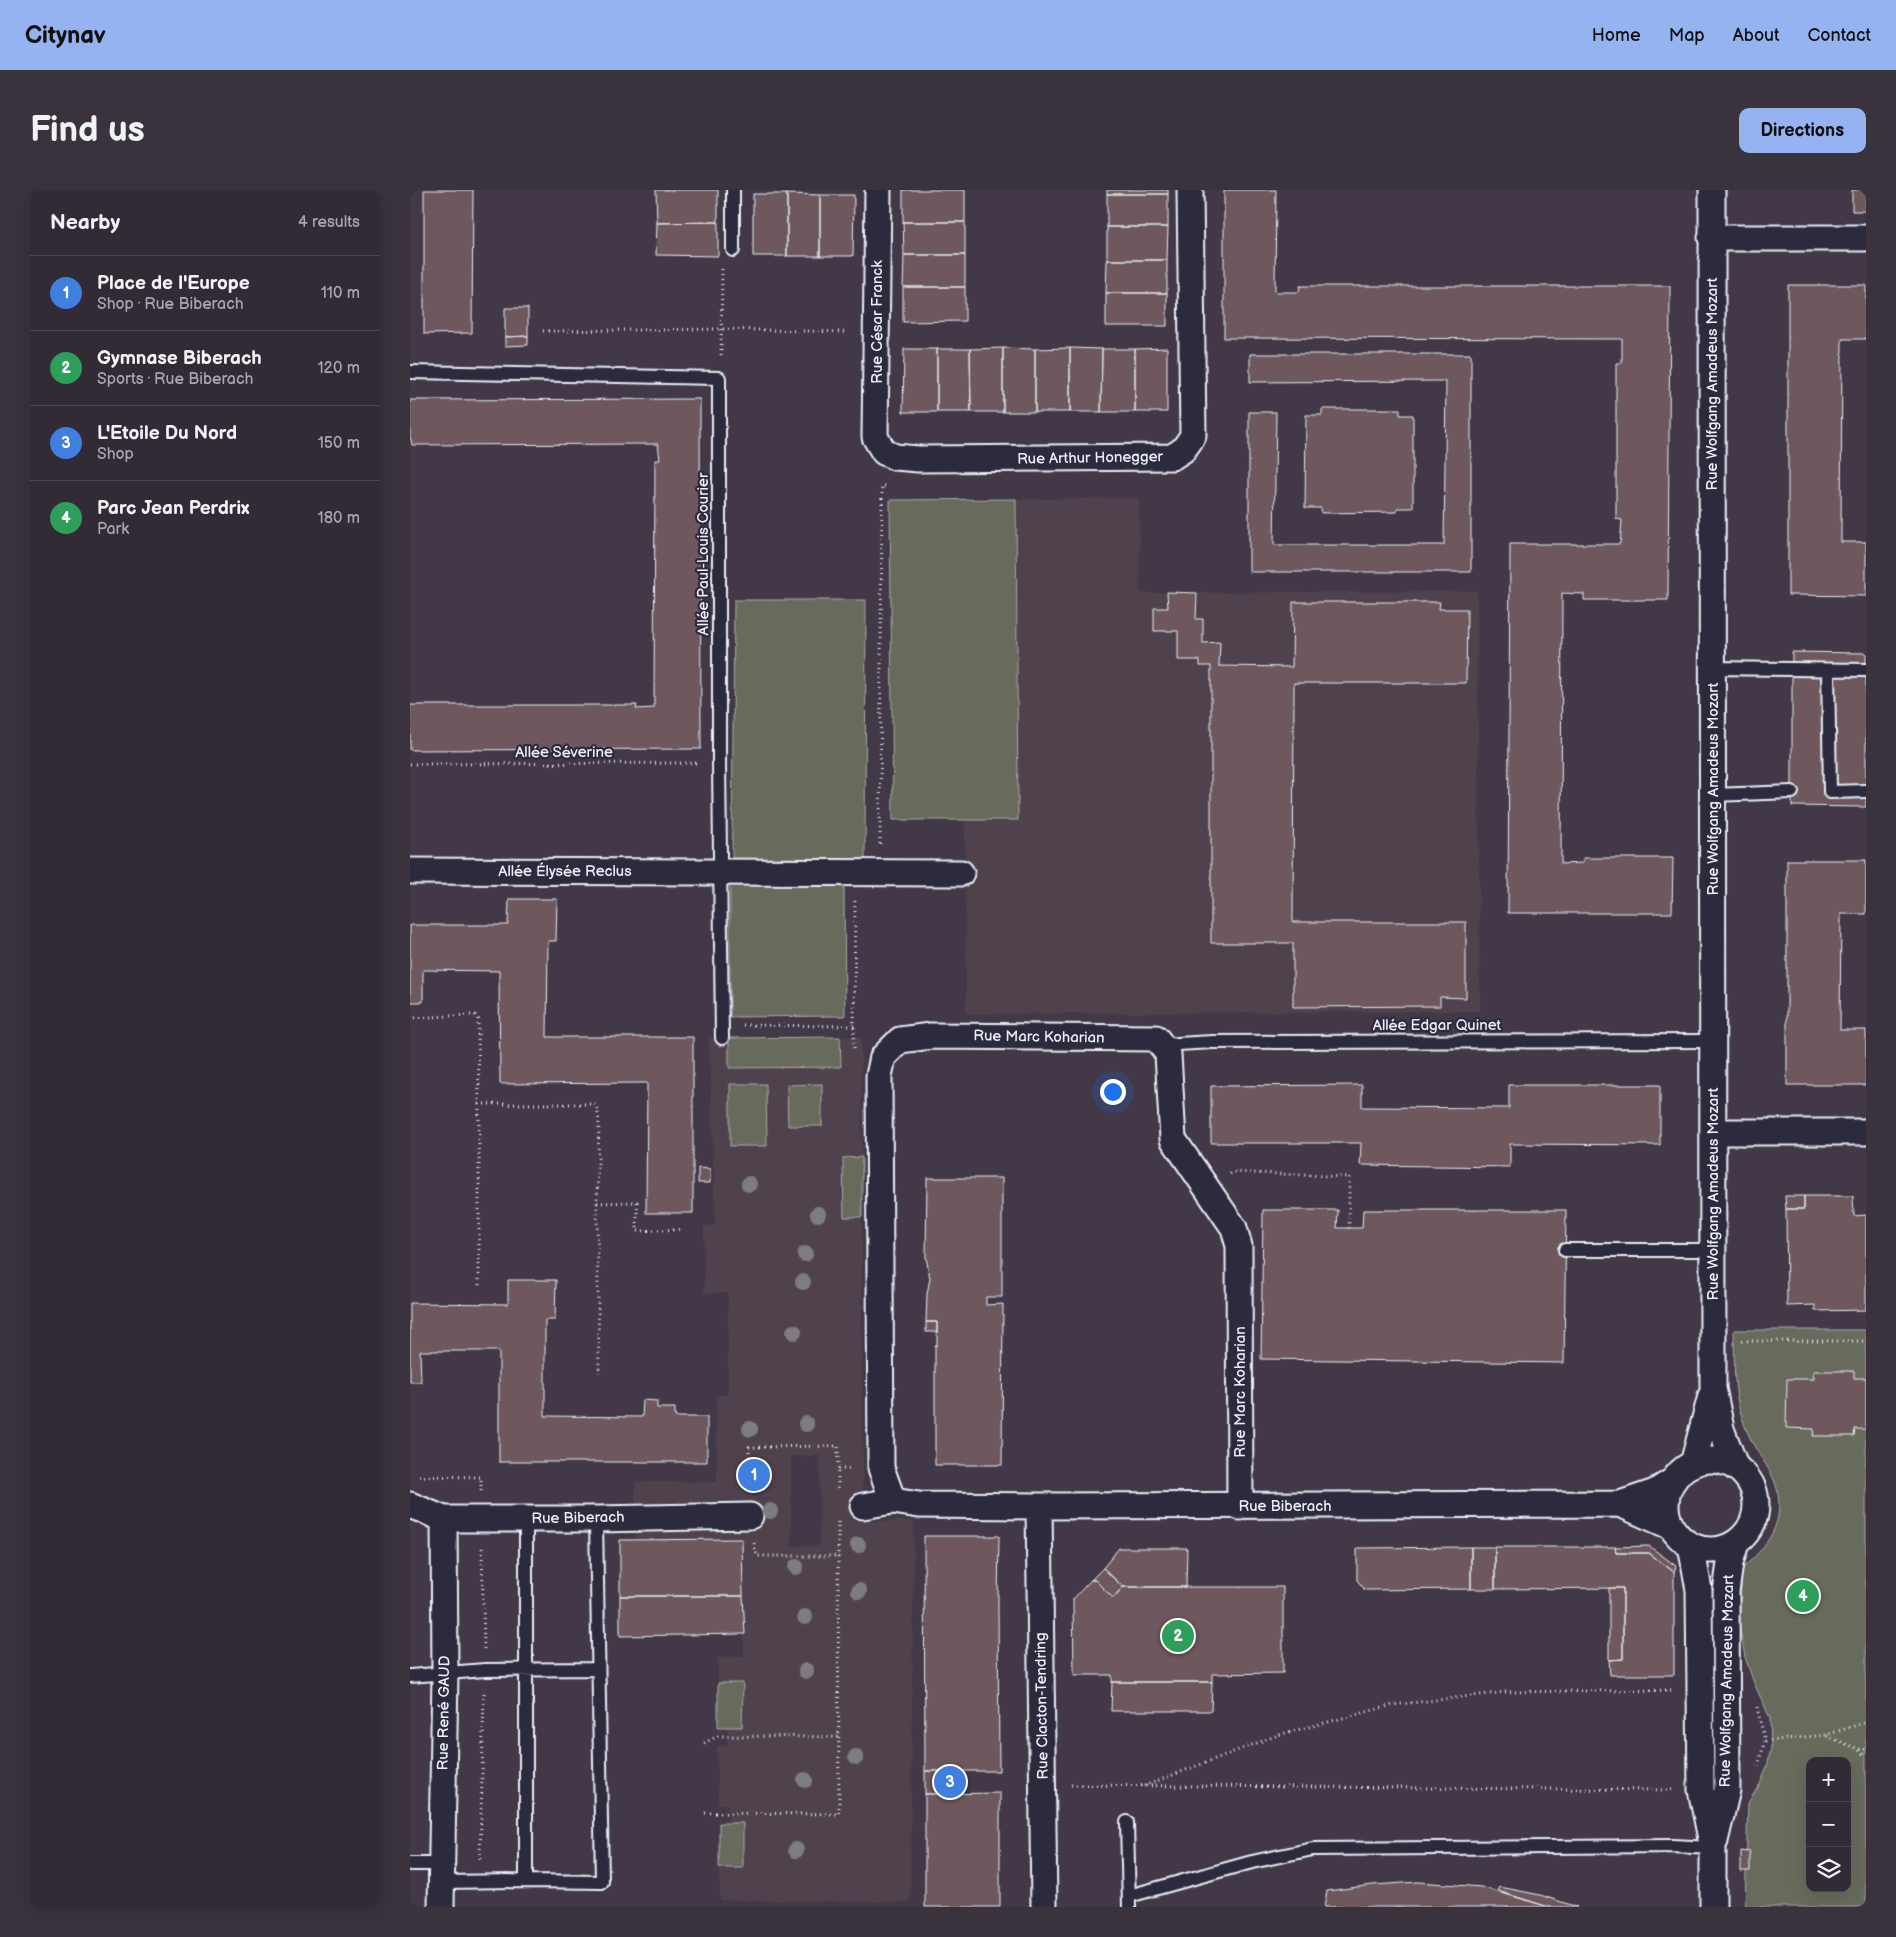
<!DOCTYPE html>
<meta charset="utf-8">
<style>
:root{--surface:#322a35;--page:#3a323d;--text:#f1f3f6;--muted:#a8a7ad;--line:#4d4650;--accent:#95b2f1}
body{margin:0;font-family:"Balsamiq Sans",sans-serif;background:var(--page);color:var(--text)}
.controls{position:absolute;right:15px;bottom:15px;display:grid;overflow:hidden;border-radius:10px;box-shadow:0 5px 20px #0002}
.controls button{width:45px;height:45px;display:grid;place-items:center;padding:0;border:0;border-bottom:1px solid var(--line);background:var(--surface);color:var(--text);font:25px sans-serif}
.you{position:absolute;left:702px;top:901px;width:18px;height:18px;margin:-12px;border:4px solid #fff;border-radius:50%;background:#1a73e8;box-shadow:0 0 0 8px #1a73e833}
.badge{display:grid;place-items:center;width:32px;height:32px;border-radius:50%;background:var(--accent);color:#fff;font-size:16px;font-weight:700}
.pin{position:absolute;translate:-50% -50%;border:2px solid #fff;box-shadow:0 1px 5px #0006}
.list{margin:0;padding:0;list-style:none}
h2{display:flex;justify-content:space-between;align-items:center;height:65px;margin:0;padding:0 20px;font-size:21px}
h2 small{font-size:16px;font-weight:400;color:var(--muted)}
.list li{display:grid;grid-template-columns:32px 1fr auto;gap:15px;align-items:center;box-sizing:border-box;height:75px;padding:0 20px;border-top:1px solid var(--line)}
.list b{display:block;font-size:19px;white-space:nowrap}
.list p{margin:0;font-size:16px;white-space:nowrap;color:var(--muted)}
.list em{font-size:16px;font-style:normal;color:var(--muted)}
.icon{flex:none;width:28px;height:28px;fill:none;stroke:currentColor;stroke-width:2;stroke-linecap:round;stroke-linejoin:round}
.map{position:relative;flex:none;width:1456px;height:1717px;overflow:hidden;border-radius:10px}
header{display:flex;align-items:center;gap:30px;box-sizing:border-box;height:70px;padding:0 25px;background:var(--accent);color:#111}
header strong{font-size:24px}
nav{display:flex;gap:28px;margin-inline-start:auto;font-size:18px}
.intro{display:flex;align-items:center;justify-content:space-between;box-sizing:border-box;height:120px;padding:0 30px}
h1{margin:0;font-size:35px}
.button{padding:12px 22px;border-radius:10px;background:var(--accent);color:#111;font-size:18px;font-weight:700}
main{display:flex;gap:30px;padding:0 30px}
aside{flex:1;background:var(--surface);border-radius:10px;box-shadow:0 5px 20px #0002}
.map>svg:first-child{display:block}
.built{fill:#4f424e;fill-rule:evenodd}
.green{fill:#676a5c;stroke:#a8aeaa;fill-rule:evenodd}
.building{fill:#6e595d;stroke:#e8f1f8}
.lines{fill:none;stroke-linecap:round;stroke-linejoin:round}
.lane-casing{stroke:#e8f1f8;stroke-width:16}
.street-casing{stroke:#e8f1f8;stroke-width:29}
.path{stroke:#e8f1f8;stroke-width:3;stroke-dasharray:1 4;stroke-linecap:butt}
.lane{stroke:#2f2a3d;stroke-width:12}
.street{stroke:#2f2a3d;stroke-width:25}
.tree{fill:#7d7c82}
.labels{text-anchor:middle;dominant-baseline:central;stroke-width:4.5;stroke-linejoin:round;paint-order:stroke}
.street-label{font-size:15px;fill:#e8f1f8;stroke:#2f2a3d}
</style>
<header>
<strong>Citynav</strong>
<nav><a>Home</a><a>Map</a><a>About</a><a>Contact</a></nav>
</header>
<div class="intro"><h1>Find us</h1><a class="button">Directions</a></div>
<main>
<aside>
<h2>Nearby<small>4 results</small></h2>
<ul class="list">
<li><span class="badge" style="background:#3f7fe0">1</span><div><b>Place de l'Europe</b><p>Shop · Rue Biberach</p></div><em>110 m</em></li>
<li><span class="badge" style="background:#2e9e5b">2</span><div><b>Gymnase Biberach</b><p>Sports · Rue Biberach</p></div><em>120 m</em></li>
<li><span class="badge" style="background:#3f7fe0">3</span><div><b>L'Etoile Du Nord</b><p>Shop</p></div><em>150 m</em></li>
<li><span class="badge" style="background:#2e9e5b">4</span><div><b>Parc Jean Perdrix</b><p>Park</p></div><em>180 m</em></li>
</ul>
</aside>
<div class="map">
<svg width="1456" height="1717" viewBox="0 0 1456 1717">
<rect width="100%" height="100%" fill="#423847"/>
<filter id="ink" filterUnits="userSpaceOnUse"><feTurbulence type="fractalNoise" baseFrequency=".02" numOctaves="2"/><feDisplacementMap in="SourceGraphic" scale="10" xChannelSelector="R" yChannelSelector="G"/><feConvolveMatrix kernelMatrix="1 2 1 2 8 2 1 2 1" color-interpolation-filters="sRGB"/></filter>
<g filter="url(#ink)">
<path class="built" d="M729,308L730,403L1067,401L1070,821L556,824L555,630L608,629L606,309Z
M430,847H451L452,967L433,968L434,1027H452L453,1331H504L500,1712L310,1710L309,1678H333V1633H317L318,1614H308L307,1556H317L318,1537H332V1493H308V1467L334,1466L332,1349H226L225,1292H307L306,1205H318V1103H294V1035L305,1036L299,848H319V878L431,877ZM381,1266H410L409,1356H381Z"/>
<path class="green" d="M606,309L608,630H483L480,310Z
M324,410H456L455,669H322Z
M320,695H434L435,826L320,827Z
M430,847L431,877L319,878V848Z
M320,894H356L357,956H320Z
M412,894V936H378L377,895Z
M452,967V1027H434L433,968Z
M1324,1140H1456V1717H1335L1338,1613L1350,1594L1357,1577L1361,1558L1360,1528L1344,1493L1335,1467L1329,1434L1332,1378C1357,1358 1375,1333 1367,1299C1364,1285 1353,1271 1346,1259C1340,1249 1335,1238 1332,1227C1322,1200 1325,1168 1324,1140ZM1400,1571H1437V1698H1400Z
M308,1493H333L332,1537H308Z
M309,1633H333V1678H309Z"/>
<path class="building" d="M14,0H63L62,143L14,144Z
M246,0H308V32L247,33Z
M493,0H555V32H493Z
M697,0H758V4H697Z
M814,0H866L865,102H889L890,96H1260L1258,410H1174V404L1152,403L1151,674L1173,673V668H1263L1262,723H1098L1100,354H1210L1212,330L1206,329V173H1212V149L814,148Z
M1442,0H1456V21H1442Z
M343,4H377V66H343Z
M377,4L410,5V66H377Z
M697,4H758V37H697Z
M410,5H444L443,66H410Z
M308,32V66L246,65L247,33Z
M493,32H555V65H494Z
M697,37H758L757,70H697Z
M494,65H555V97H493Z
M697,70H757V103H696Z
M1378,95H1456V149H1432L1431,352H1456V406L1378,405Z
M493,97H555V131L493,132Z
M696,103H757V136H696Z
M95,118H118V146L95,147Z
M118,146V155L95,156V147Z
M593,158L625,159V222H593Z
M593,158V222H561L560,159Z
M660,158V222H625V159Z
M660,158L692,159L691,222H660Z
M757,158V222H725V159Z
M494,159H527V222H493Z
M527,159H560L561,222H527Z
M692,159H725V222H691Z
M840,164H1061V382H839V222H866L864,355H1034L1036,191L840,192Z
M290,209L291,559L0,560V515H227L226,519L244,518L245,270H250L248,254L2,255L1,249H0V210Z
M912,219H990V225H1003V318H987V322L911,323V318H895L896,225H912Z
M757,402L787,403L786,429H793V453L810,452L809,476L882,477L883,412H1030L1029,419H1057L1056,493H884L883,732H1056V808L1030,807V816L883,817V753H801V476H790V470H768V441H744V418H758Z
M1382,462L1456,463V617L1382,616Z
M1377,670H1456V724H1431L1430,840H1456V895H1377Z
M99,709H147L146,751H138L137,847H283V1023H236L237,893L90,894L89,781L13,780V812H0V735H98Z
M952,895V917L1099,918V895H1250V955L1100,954V977L950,975L951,953H801V896Z
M288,978L300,979V993H288Z
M517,988H592V1107H576V1115L593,1114L592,1275H525V1155H527V1132H516L517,1104L520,1088L516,1067Z
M1375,1006H1394V1019H1376Z
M1394,1006H1443L1444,1026L1456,1025V1120L1405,1121V1115L1377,1116L1376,1019H1394Z
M853,1020H928L927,1038H952L953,1020H1156L1154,1173L851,1169Z
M98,1090H146L145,1130H135V1226L232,1227L233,1210L247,1211V1218H265V1227H297V1272H89V1161H10L11,1192H0V1113L98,1114Z
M516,1132H527V1142H516Z
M1403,1181H1444V1188H1456V1239H1445L1444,1246H1403L1404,1239L1376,1238L1377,1189H1404Z
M514,1346H589L588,1411L589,1581H515Z
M332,1349L333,1406H210V1350Z
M1239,1356L1266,1376L1264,1382L1239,1363H1206L1205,1357Z
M1061,1357H1085V1399H1061Z
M1061,1357V1399L955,1400L947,1390V1358Z
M1085,1357H1205L1206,1363H1239L1264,1382V1485H1200L1199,1470L1213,1469V1398L1085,1399Z
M709,1358H777L776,1397H713L693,1378Z
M693,1378L713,1397L703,1408L685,1390H681Z
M681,1390H685L703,1408L713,1397H873V1483L802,1484V1492H702V1485H664L663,1409Z
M1199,1398H1213V1469L1199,1470Z
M210,1406H333L335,1444L210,1446Z
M702,1492H802L801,1521H701Z
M515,1581H551V1604H515Z
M590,1603V1717H515V1604Z
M1331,1661L1340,1662V1681H1331Z
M1009,1692L1071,1697L1139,1717H914L917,1701L963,1695Z
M1090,1697L1130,1705L1167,1717H1139L1088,1701Z"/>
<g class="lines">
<defs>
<path id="lane" d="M323,60V0
M0,182L309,188V572L312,848
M1302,478L1456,480
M1418,480L1420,602L1456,601
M1303,605L1382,602
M751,855L802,852L1303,851
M1155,1060H1303
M116,1329V1691L192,1692L186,1329
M0,1486L75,1480L188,1479
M717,1632L719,1717
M0,1674H31
M31,1692L116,1691
M719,1706L842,1672L903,1659L1262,1656L1303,1658"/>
<path id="street" d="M468,0L465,247L474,262L485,267L508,269L762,267L773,260L783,246L780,0
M1302,0L1303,1198L1311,1239L1326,1278
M1301,48H1456
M0,681L551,683
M1303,942H1456
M1256 1315a45 45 0 1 1 90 0a45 45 0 1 1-90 0Z
M1283,1274L1301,1206
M483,1311L471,1278L469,886L473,867L490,850L521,846L746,848L758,864L763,949L824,1038L829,1056L830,1317
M1210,1314L1245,1302L1264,1290
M0,1315L34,1329H186L340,1326
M453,1316L483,1311L509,1315L629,1316L1210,1314L1262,1337
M629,1316L634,1717
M1281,1355L1289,1400L1291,1600L1303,1658V1717
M1305,1651L1317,1600L1316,1402L1320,1373L1326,1353
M31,1717L35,1483L34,1329"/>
</defs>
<use href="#lane" class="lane-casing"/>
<use href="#street" class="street-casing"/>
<path class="path" d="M133,141L312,139L437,142
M311,165L312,79
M0,574L287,573
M470,654L472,296H475
M0,828L59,825H65L68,829L69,914V1095
M333,835L444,836L445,711
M444,858V836
M69,914H184L187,918L189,931L187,1013L189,1183
M820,984L823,982L939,987V1038
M187,1013L227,1012V1041L273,1039
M1332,1151H1456
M428,1279H443
M9,1286L71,1287V1301
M340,1297L339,1257L428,1256V1300
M344,1353L347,1366H429
M72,1358L74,1459
M1347,1517L1355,1551L1347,1579
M1417,1546L1448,1559L1456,1567
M1355,1551L1416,1545L1456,1532
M294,1553L308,1546L429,1547
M1449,1559H1456
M661,1595L1262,1600
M734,1596L868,1545L983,1515L1096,1502L1263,1500
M295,1623L429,1624L428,1331
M70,1669L74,1503"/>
<use href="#lane" class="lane"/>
<use href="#street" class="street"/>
</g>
<g class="tree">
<circle cx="339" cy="994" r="8"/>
<circle cx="408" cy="1024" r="8"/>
<circle cx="395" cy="1064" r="8"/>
<circle cx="393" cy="1092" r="8"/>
<circle cx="384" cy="1142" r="8"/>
<circle cx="396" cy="1234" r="8"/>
<circle cx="340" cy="1239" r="8"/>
<circle cx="352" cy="1284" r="8"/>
<circle cx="360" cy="1321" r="8"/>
<circle cx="448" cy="1355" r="8"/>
<circle cx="386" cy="1377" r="8"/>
<circle cx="449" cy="1401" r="8"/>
<circle cx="395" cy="1427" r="8"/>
<circle cx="396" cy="1481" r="8"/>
<circle cx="446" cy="1567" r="8"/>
<circle cx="395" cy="1590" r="8"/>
<circle cx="386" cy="1660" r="8"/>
</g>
</g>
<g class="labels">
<g class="street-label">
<text transform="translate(467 132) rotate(-90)">Rue César Franck</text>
<text transform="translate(1302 194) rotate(-90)">Rue Wolfgang Amadeus Mozart</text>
<text transform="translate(680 268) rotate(-1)">Rue Arthur Honegger</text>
<text transform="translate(293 364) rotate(-90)">Allée Paul-Louis Courier</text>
<text x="154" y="562">Allée Séverine</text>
<text transform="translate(1303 599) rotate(-90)">Rue Wolfgang Amadeus Mozart</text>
<text x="155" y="681">Allée Élysée Reclus</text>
<text x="1027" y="835">Allée Edgar Quinet</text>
<text transform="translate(629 847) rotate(1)">Rue Marc Koharian</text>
<text transform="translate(1303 1004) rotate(-90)">Rue Wolfgang Amadeus Mozart</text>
<text transform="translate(830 1202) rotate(-90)">Rue Marc Koharian</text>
<text x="875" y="1316">Rue Biberach</text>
<text transform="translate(168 1328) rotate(-1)">Rue Biberach</text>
<text transform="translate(1317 1491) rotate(-89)">Rue Wolfgang Amadeus Mozart</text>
<text transform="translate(632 1516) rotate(-91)">Rue Clacton-Tendring</text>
<text transform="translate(34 1523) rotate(-89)">Rue René GAUD</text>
</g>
</g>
</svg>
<div class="controls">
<button>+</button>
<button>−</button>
<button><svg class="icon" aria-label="layers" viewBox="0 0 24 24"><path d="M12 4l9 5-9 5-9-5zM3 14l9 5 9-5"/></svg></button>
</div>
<div class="you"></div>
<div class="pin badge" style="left:344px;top:1285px;background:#3f7fe0">1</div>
<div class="pin badge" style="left:768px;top:1446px;background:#2e9e5b">2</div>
<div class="pin badge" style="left:540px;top:1592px;background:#3f7fe0">3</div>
<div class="pin badge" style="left:1393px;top:1406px;background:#2e9e5b">4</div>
</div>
</main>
